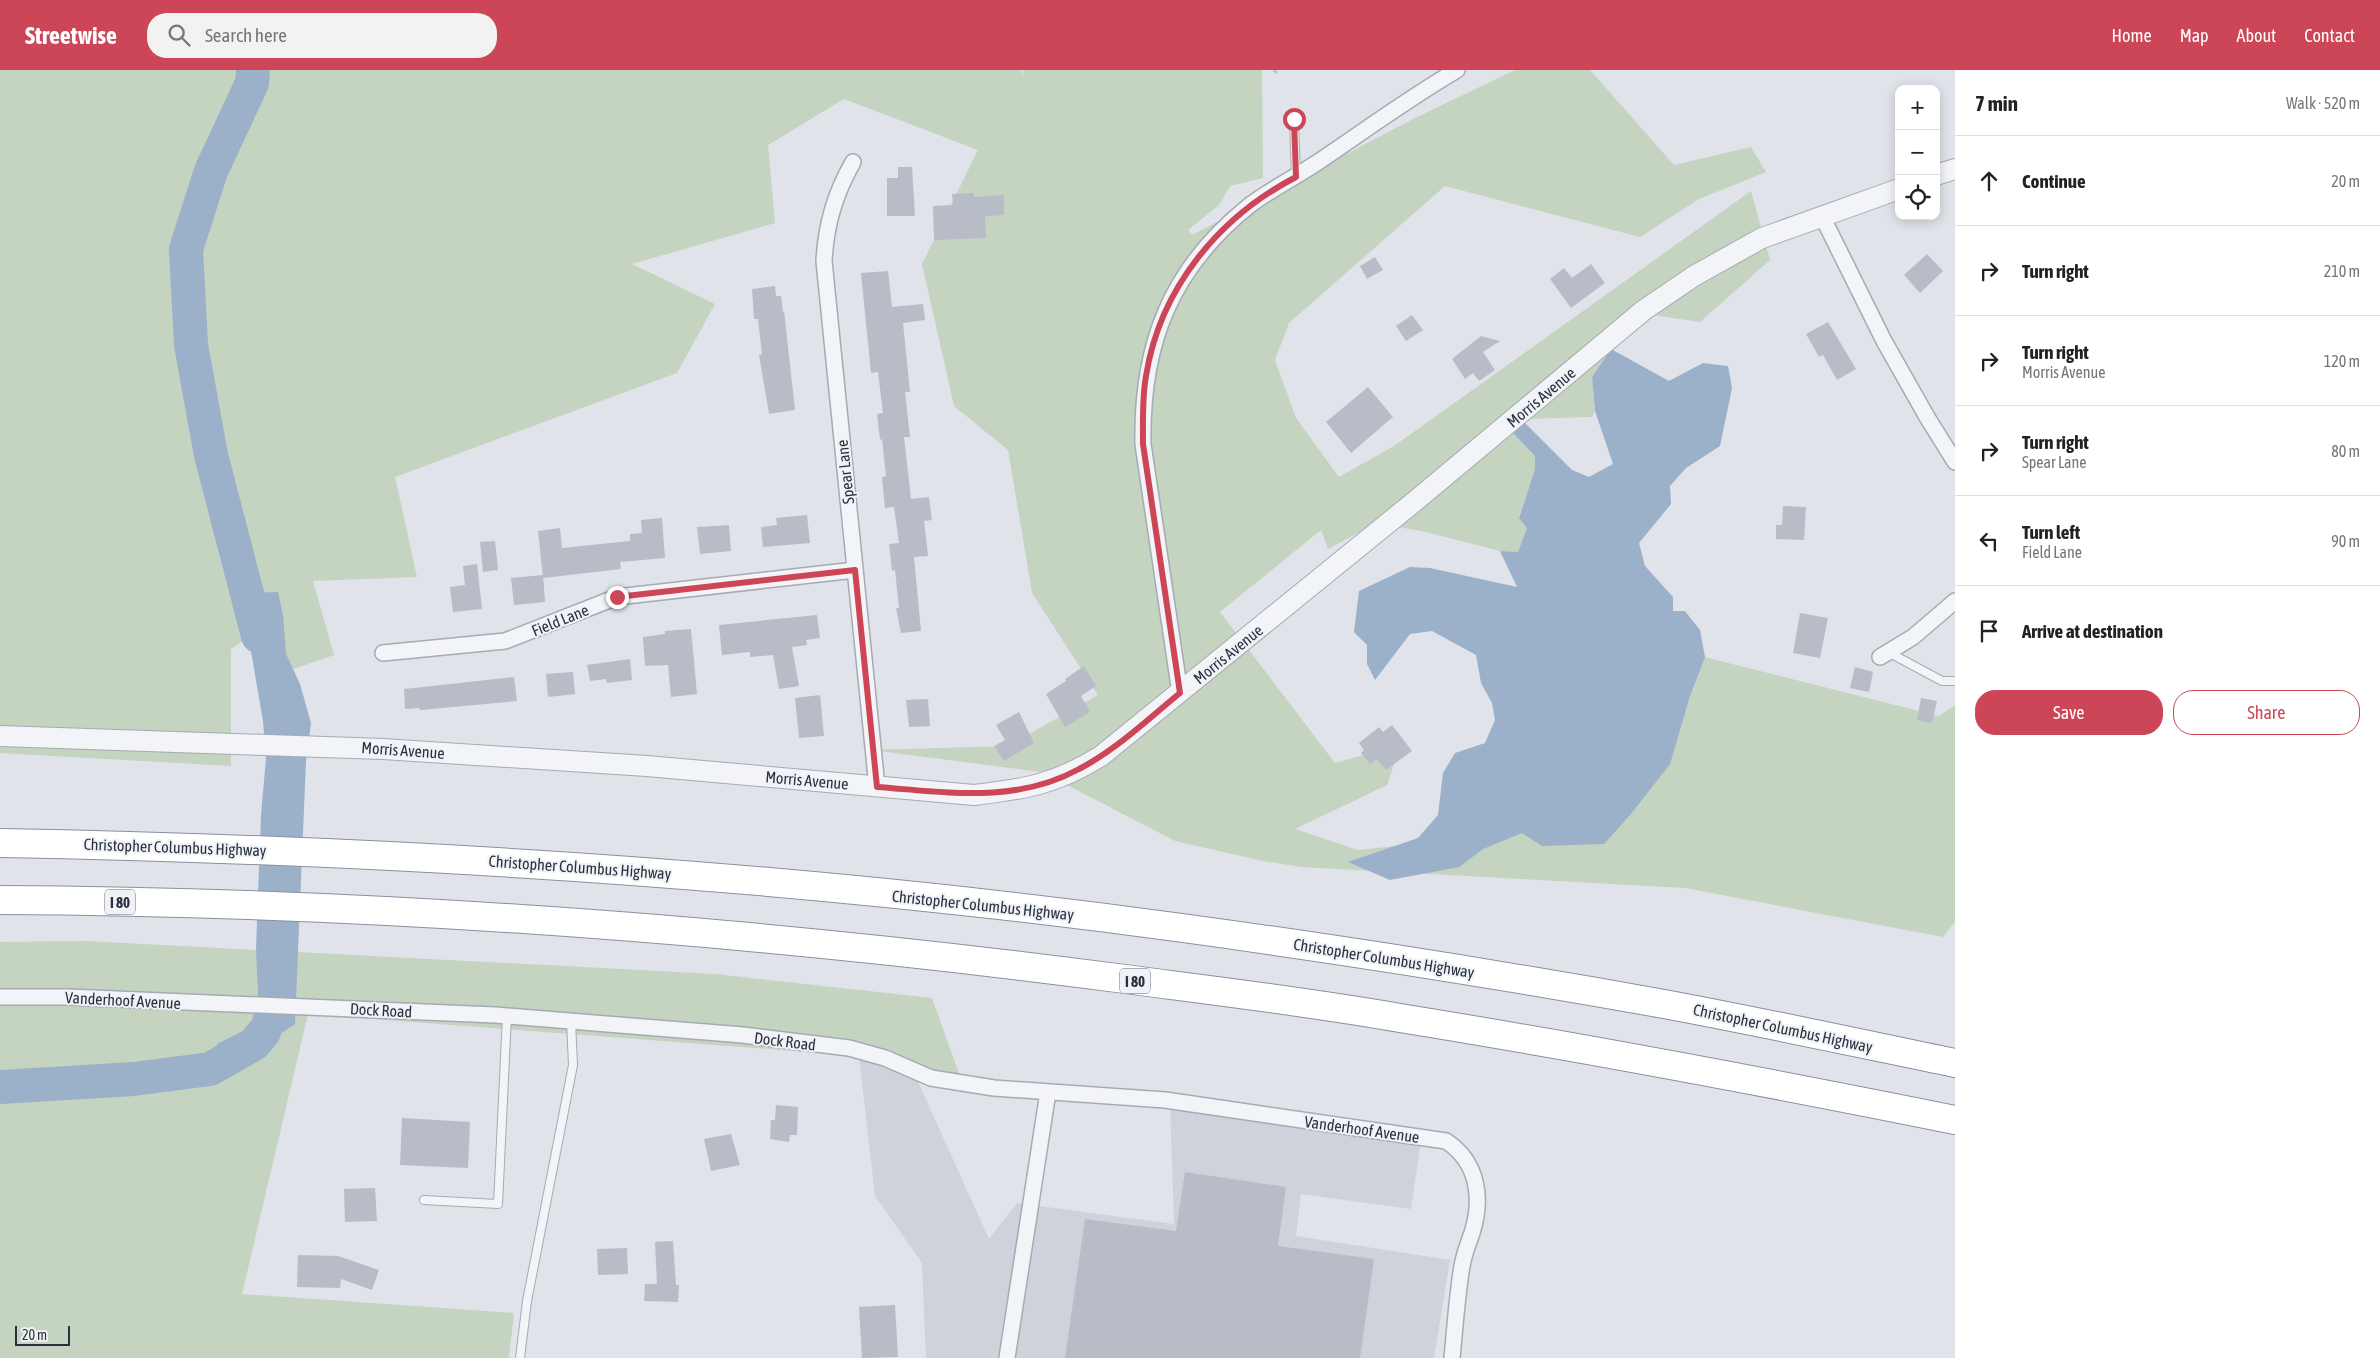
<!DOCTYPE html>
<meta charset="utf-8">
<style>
:root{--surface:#fff;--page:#f2f2f2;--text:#222;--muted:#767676;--line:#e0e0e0;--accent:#cd4657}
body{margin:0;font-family:"Asap Condensed",sans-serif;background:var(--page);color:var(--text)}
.controls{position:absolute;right:15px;top:15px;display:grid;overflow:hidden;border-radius:10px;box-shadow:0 2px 12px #0003}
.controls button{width:45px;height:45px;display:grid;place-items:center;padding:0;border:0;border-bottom:1px solid var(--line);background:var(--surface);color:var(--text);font:25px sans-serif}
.scale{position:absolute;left:15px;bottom:12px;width:55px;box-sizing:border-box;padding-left:5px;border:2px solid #293140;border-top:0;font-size:14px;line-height:18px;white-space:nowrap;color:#293140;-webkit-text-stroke:4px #f0f2f6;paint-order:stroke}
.stop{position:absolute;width:15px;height:15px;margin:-11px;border:4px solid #cd4657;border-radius:50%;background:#fff}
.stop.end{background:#cd4657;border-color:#fff;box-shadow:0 1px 5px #0008}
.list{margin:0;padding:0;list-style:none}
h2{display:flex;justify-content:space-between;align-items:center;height:65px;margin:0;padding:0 20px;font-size:21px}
h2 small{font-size:16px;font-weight:400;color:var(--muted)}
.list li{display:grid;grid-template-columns:32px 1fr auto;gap:15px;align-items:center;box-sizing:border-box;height:90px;padding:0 20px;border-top:1px solid var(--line)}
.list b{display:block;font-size:19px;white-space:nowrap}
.list p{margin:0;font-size:16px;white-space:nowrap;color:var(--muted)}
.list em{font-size:16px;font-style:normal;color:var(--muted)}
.actions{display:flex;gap:10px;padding:15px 20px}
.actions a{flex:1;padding:11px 0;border:1px solid var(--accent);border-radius:20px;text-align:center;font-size:18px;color:var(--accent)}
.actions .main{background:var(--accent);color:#fff}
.icon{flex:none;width:28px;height:28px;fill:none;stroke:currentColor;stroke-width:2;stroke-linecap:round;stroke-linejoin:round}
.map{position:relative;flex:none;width:1955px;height:1288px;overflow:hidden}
header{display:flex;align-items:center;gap:30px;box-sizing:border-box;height:70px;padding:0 25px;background:var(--accent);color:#fff}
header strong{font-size:24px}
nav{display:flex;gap:28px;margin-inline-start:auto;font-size:18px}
.search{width:350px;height:45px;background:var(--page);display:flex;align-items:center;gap:12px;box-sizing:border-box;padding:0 18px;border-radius:20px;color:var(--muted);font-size:19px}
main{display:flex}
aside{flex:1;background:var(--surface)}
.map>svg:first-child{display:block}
.built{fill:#ced2db}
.green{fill:#c5d3c1}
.water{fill:#9bb0c9}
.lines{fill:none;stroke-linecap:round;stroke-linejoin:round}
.river{stroke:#9bb0c9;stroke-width:34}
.building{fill:#b7bcc6}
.service-casing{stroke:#a5aab3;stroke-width:10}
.minor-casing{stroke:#a5aab3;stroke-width:18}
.tertiary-casing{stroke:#a5aab3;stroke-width:22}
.motorway-casing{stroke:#8890a0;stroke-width:30}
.path{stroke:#bec1c7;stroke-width:3;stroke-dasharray:4 4;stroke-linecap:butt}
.service{stroke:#f3f4f7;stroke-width:8}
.minor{stroke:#f3f4f7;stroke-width:15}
.tertiary{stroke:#f3f4f7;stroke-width:20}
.motorway{stroke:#fff;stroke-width:28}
.route{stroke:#cd4657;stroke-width:6}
.labels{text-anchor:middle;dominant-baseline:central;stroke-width:4;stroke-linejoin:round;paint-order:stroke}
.shield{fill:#f0f2f6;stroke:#656b77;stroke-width:1}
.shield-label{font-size:15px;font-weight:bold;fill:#293140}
.street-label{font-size:16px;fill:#293140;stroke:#f0f2f6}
</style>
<header>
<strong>Streetwise</strong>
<div class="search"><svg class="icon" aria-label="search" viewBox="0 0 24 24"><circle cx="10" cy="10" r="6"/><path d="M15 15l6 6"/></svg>Search here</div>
<nav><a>Home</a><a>Map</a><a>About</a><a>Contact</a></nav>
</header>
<main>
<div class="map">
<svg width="1955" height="1288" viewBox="0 0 1955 1288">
<rect width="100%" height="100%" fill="#e0e3e9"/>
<path class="built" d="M859,986L914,1003L989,1169L1017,1133L1174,1154L1170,1031L1422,1064L1411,1139L1301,1124L1296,1166L1450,1190L1434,1288H926L922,1193L875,1126Z"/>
<path class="green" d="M0,0H1021L1023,8V0H1262L1263,108L1230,116L1219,135L1188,160L1192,165L1413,49L1515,0H1590L1674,95L1751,77L1766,102L1699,129L1640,167L1445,116L1289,253L1275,290L1296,348L1339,407L1394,376L1751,121L1770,190L1700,252L1639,243L1592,307L1595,341L1592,347L1521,349L1512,362L1535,386V399L1519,447L1528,457L1518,482L1500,481L1426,462L1376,453L1328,479L1321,460L1220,542L1335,693L1401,674L1387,715L1295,759L1358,780L1433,772L1672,579L1939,646L1955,635V852L1943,867L1685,818L1301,797L1263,791L1175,771L1042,702L871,680L1008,676L1098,625L1032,523L1008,380L954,336L922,194L978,80L844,29L768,75L775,153L632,194L715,234L677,303L395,407L417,507L313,511L334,585L285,602L267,554L231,579V696L0,683Z
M87,871L715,904L932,928L962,1012L859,986L308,944L242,1224L514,1243L509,1288H0V872Z"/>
<path class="water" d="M1611,279L1669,311L1703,293L1728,296L1732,318L1720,376L1686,398L1670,416L1671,434L1639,473L1645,496L1673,527V541H1685L1700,560L1705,587L1690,626L1670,694L1631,744L1604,774L1542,776L1522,763L1483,779L1459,797L1390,810L1348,792L1418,768L1438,745L1443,703L1455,683L1485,673L1495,650L1492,633L1481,613L1476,585L1432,561L1410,564L1375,610L1367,594V575L1354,562L1359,521L1410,497L1430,498L1517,517L1500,481L1518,482L1527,458L1519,448L1535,399V386L1512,362L1521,349L1572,400L1589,407L1613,394L1595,341L1592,307Z
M278,522L283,545L286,584L300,614L311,653L306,691L295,954L265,974L230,993L217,974L251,957L258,922L256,880L261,745L266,688L263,651L241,523Z"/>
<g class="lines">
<path class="river" d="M253,0L252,13L211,101L186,179L191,275L211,385L258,566
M0,1017L134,1009L210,999L254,974L264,962"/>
</g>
<path class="building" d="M898,97H912L915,146H887V108H898Z
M974,123V127L1004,125V145L985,146L986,168L934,170L933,136L953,135L952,124Z
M1927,184L1943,201L1920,223L1904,205Z
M1375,187L1383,200L1367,209L1360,196Z
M1591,194L1605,213L1571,238L1550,209L1564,198L1572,208Z
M888,201L892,237L923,234L925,250L903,253L910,322H905L910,367H904L911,429L929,427L932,450L924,451L928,486L914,487L921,561L901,563L896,538H899L895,500L892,501L889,474L899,473L894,437L885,438L882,407L886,406L882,369L880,370L877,344L883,343L878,302L871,303L861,203Z
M775,216L776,226H781L783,242L784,241L795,340L769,344L759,285L762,284L758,249H754L752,219Z
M1412,245L1423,260L1406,271L1396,256Z
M1828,252L1856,299L1837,310L1823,285L1819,287L1806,264Z
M1481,266L1500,271L1483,282L1495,300L1479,311L1473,303L1465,309L1452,289Z
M1368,317L1393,347L1351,383L1326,352Z
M1783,436L1806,437L1804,470L1776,469V455H1782Z
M807,445L810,473L763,477L761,457L777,455L776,448Z
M662,448L665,488L620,492L621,499L543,508L538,461L560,458L562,478L630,471V464L642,463L641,450Z
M729,455L731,481L700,484L697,457Z
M495,471L498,500L483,502L480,472Z
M477,494L482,539L453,542L450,517L465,515L463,496Z
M543,505L545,532L514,535L511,508Z
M1800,543L1828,548L1820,588L1793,583Z
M817,545L820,568L806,570L807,575L792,577L799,616L779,619L773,585L750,587V582L722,585L719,555Z
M691,559L697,624L671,627L668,595L645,596L643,567L665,564V561Z
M630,589L632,610L607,613L606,609L590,611L587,595Z
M1084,596L1096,616L1081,626L1090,642L1065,657L1046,624L1066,611L1065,609Z
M1855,597L1873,602L1869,622L1850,618Z
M573,602L575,624L548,627L546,604Z
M514,607L517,631L420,640L419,638L405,639L404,619Z
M820,625L824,666L799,668L795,628Z
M1921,628L1937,631L1932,653L1917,650Z
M928,629L930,656L909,657L906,630Z
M1019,642L1034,673L1004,691L994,676L1005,670L996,655Z
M1392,655L1412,681L1386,700L1377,689L1370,694L1361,683L1364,680L1359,673L1379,657L1383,662Z
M776,1035L798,1037L797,1065H790L789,1072L770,1069L771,1050H775Z
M402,1048L470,1052L468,1098L400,1095Z
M731,1064L740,1095L711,1101L704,1069Z
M1185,1102L1286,1117L1278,1176L1374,1189L1360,1288H1065L1085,1149L1176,1161Z
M375,1118L377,1151L345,1152L344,1119Z
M673,1171L676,1215H679L678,1232L644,1231L645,1214H657L655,1172Z
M627,1178L628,1204L598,1205L597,1179Z
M298,1185L338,1186L379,1200L372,1220L341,1209L340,1218L297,1217Z
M895,1235L898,1287L862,1288L859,1237Z"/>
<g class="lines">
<defs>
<path id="service" d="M1294,49L1296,107
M1888,582L1942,611H1955
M424,1130L498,1134L507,946
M520,1288L527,1231L573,995L571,951"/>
<path id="minor" d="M853,92C835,124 826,154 824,191L877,717
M1822,146L1884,271L1927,347L1955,392
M383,583L505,571L617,527L855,500
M1880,587L1913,567L1955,531
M1180,623L1143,374C1141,274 1171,198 1250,135C1271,119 1296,107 1318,92C1364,61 1409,28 1457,0
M0,927H68L495,945L743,965L849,978L885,988L931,1008L994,1018L1165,1030L1446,1071C1478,1092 1483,1128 1472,1163C1468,1174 1464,1184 1462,1196C1457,1226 1455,1257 1452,1288
M1007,1288L1048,1022"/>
<path id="tertiary" d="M1936,105L1955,99
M0,666L383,679L647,696L974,725C1026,719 1056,714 1101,686L1414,432L1644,240L1694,206L1762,168L1899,119"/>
<path id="motorway" d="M0,773C393,780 785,804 1175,857C1338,879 1502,905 1664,934C1761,952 1858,973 1955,993
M0,830C376,832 752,860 1125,909C1217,921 1309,932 1400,948C1586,978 1771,1013 1955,1050"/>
</defs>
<use href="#service" class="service-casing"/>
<use href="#minor" class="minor-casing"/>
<use href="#tertiary" class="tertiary-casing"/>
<use href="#motorway" class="motorway-casing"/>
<path class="path" d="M1274,0L1278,5"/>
<use href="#service" class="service"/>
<use href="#minor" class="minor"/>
<use href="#tertiary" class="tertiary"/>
<use href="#motorway" class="motorway"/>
</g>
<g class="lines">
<path class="route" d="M617,527L855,500L877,717C945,722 1016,734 1079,699C1116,680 1148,649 1180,623L1143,374C1143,351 1142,328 1146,306C1160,218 1219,147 1296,107L1294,49"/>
</g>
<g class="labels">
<g class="shield">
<rect x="105" y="819.5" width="30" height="25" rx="4"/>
<rect x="1120" y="898.5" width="30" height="25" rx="4"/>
</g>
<g class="shield-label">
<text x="120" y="832">I 80</text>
<text x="1135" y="911">I 80</text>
</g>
<g class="street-label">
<text transform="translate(1541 327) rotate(-40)">Morris Avenue</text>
<text transform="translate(845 402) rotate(-96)">Spear Lane</text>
<text transform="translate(560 550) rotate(-22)">Field Lane</text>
<text transform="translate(1228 584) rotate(-39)">Morris Avenue</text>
<text transform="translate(403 680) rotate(4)">Morris Avenue</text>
<text transform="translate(807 710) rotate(5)">Morris Avenue</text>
<text transform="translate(175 777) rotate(2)">Christopher Columbus Highway</text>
<text transform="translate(580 797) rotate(4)">Christopher Columbus Highway</text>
<text transform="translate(983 835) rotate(6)">Christopher Columbus Highway</text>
<text transform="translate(1384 888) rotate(9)">Christopher Columbus Highway</text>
<text transform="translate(123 930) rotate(3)">Vanderhoof Avenue</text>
<text transform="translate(381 940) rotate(3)">Dock Road</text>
<text transform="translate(1783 958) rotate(12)">Christopher Columbus Highway</text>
<text transform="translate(785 971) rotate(7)">Dock Road</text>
<text transform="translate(1362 1059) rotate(8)">Vanderhoof Avenue</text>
</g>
</g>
</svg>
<div class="controls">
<button>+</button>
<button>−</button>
<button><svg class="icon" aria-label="locate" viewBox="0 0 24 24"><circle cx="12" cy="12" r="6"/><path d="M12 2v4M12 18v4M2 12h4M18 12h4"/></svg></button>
</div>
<div class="scale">20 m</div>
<div class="stop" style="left:1294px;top:49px"></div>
<div class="stop end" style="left:617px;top:527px"></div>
</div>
<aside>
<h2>7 min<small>Walk · 520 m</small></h2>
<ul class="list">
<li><svg class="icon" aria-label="ahead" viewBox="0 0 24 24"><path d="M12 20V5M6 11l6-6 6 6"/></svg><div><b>Continue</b></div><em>20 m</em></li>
<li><svg class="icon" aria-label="right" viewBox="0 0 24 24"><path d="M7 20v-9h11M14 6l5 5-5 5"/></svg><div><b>Turn right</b></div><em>210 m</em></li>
<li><svg class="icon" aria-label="right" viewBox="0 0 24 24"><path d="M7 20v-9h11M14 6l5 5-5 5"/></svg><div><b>Turn right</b><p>Morris Avenue</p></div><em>120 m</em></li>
<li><svg class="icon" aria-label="right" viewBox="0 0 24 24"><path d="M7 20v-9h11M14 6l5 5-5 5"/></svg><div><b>Turn right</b><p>Spear Lane</p></div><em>80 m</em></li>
<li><svg class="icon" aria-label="left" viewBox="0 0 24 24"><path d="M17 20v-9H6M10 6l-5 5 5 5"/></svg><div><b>Turn left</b><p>Field Lane</p></div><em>90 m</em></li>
<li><svg class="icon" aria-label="arrive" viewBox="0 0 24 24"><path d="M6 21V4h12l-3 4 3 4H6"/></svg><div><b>Arrive at destination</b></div></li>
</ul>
<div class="actions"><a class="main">Save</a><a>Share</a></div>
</aside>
</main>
